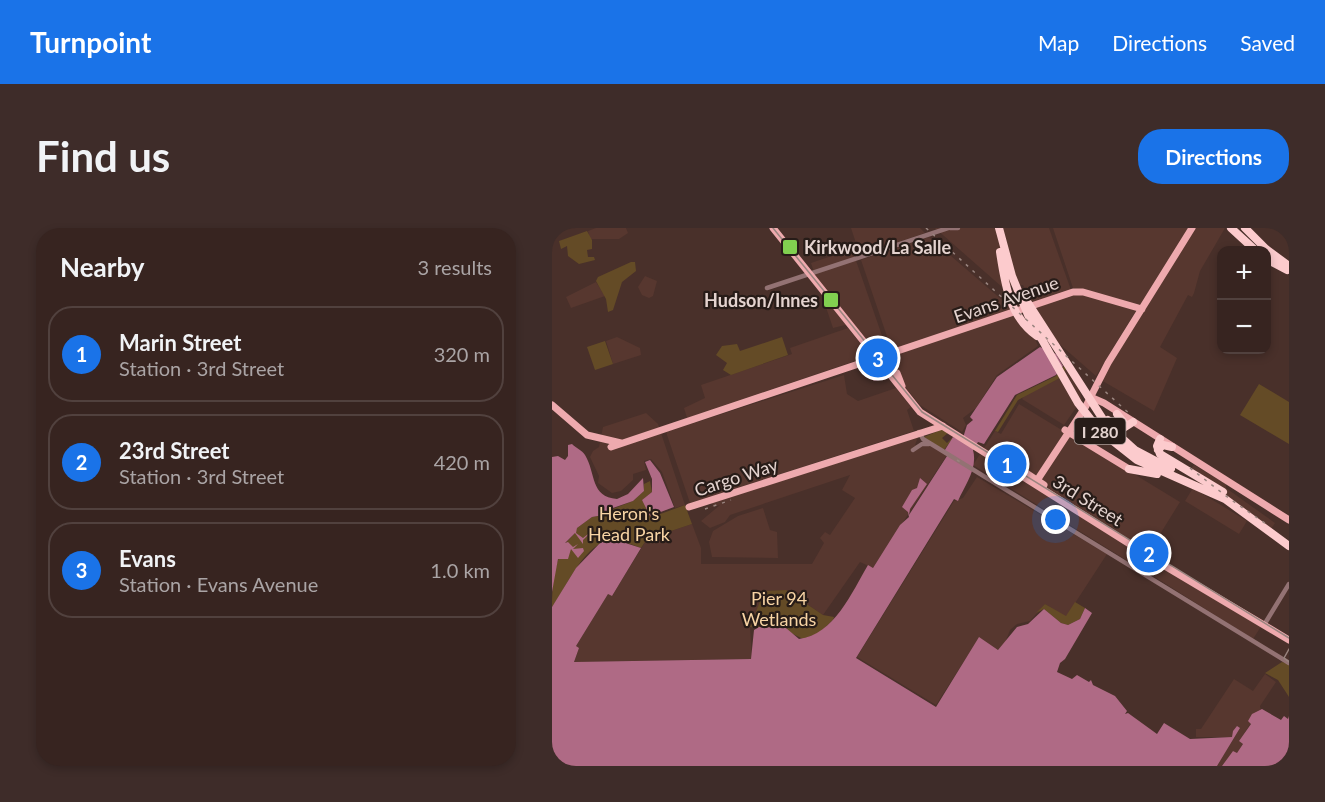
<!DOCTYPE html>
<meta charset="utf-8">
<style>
:root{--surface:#372420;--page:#3e2c29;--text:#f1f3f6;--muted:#aaa4a5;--line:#51413e;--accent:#1a73e8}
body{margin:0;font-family:Lato,sans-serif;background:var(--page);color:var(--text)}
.controls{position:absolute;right:18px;top:18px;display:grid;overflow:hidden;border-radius:12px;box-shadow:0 3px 9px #0003}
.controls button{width:54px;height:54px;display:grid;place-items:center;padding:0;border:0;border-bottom:2px solid var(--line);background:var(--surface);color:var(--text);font:30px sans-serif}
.you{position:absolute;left:504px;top:292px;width:21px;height:21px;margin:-15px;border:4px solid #fff;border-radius:50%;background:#1a73e8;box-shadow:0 0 0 9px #1a73e833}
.badge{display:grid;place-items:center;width:39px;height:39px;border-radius:50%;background:var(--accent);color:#fff;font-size:20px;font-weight:700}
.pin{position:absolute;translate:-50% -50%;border:3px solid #fff;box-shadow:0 2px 6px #0006}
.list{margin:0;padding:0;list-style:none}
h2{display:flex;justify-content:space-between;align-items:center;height:78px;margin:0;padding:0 24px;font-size:26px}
h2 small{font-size:20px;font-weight:400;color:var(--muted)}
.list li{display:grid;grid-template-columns:39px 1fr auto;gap:18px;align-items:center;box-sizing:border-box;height:96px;margin:0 12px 12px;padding:0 12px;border:2px solid var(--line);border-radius:24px}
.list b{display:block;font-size:22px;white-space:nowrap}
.list p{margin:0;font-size:20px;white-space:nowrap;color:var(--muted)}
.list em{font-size:20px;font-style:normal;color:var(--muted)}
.map{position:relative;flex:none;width:737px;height:538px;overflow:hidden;border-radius:24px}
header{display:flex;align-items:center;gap:36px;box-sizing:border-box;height:84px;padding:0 30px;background:var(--accent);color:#fff}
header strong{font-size:28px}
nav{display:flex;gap:33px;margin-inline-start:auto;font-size:21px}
.intro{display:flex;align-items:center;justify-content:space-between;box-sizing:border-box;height:144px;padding:0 36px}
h1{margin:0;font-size:42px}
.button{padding:15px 27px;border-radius:24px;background:var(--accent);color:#fff;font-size:21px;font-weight:700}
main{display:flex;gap:36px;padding:0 36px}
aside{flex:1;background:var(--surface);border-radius:24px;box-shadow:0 3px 9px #0003}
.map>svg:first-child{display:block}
.built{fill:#57372f}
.green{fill:#644b26}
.water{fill:#af6a85}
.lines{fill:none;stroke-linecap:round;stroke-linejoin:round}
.stream{stroke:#af6a85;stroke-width:1.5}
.minor{stroke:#937273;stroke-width:4.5}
.major{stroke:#eeaaae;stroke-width:7}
.highway{stroke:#fccbcd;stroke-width:8}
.tram{stroke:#99847f;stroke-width:1.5}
.rail{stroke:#99847f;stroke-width:1.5;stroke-dasharray:3 6;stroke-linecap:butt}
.poi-dot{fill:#81d050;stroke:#271c18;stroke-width:2}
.labels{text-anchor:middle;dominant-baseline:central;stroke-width:4.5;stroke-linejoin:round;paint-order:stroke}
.shield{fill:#271c18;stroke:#ab9c98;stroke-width:1.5}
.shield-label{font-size:16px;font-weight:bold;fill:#e4d3cf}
.poi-label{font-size:18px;font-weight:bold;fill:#e4d3cf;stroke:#271c18;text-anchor:start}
.street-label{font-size:18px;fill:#e4d3cf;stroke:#271c18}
.park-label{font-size:18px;fill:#f8d4a4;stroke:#271c18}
</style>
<header>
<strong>Turnpoint</strong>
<nav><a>Map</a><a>Directions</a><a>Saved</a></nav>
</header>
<div class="intro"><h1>Find us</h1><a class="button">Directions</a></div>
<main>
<aside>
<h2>Nearby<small>3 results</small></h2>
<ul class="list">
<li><span class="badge">1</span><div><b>Marin Street</b><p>Station · 3rd Street</p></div><em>320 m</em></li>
<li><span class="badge">2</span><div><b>23rd Street</b><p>Station · 3rd Street</p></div><em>420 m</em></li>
<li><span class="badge">3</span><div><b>Evans</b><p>Station · Evans Avenue</p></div><em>1.0 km</em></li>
</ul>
</aside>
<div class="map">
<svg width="737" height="538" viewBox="0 0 737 538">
<rect width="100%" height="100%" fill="#49302a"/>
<path class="built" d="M44,0H74L76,5L67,11H38L36,3Z
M299,0H368L373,5L308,27Z
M383,0H497L519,62L585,81L544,148L496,106L471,57L450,59Z
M501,0H637L589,77L521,60Z
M643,0H673L648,43L642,65L640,69L636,67L608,119L625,130L602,183L549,152Z
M377,9L457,78L459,83L340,123L309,32Z
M300,21L336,125L328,127L301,95L281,100L259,35Z
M93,48L105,53L101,68L97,70L90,67L86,59Z
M44,54L53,68L19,80L14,69Z
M462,87L470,100L482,108L486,118L445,147L424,180L411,190L414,197L410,204L368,177L330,131Z
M296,100L318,128L135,190L132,180L153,170L149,157L240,126L238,120Z
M65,109L88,120L89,127L61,136L54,113Z
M514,141L526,158L530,171L512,197L470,171L473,167L506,151Z
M292,147L295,166L306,173L344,160L359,179L355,182L362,203L138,275L114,204Z
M467,176L628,274L587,340L421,237L443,203L449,206Z
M94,185L106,196L133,277L123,280L110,244L99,231L92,233L94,242L81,246V252L69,263L60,265L46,255L47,248L38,229L41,223L47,219L51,199Z
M366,209L363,217H378L395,227L321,340L308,334L271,387L234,362L213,363L198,399L200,431L22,434L27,420L24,418L56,366L60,368L95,311L140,296L149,320V336H260L272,315L268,310L273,304L278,307L303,270L290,262L298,247L178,287L173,294L158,300L149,293L168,277L153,281L161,278L160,275Z
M642,237L674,256V260L723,295L719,301L644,255L646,250L637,242Z
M425,249L555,326L514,389L493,376L478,393L465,396L458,402L453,415L446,422L427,410L384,477L305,429L402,273L411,270Z
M641,260L695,293L687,306L633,273Z
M211,280L218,302L225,304L226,330L160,329L157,314L161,303L186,288Z
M597,330L710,397L701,411L590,341Z
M713,446L724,454L708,478L709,483L696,493L699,495L687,513L691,516L685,526L681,523L670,538H665L688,500L681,503V509H644V501H649L682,451L701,463Z"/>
<path class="green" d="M35,3L40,12V21L35,22L36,29H42L43,32L27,36L16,28L15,18L9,21L7,13Z
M79,34H83L84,43L70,54L61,82L56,84L54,71L44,53L46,49Z
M230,109L236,127L179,147L171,142L175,135L164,127L170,118L185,116L188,123Z
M53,113L61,136L43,142L35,119Z
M512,138L514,141L506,151L466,172L446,204L443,203L465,167L504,148Z
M707,156L737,174V216L688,187Z
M391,201L397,204L390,210L395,215L402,208L392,222L372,209Z
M98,253L100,264L90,272L100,289L133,277L140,296L95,311L89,320C81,317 70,312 62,312C33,312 15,359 0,379C0,360 2,337 11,320C14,312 23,308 25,300L40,289L57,286L58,282L81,273L92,263V256Z
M234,362L271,387L282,389L281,392L267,405L251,411L237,404L198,399L212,363Z
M523,374L533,380L528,391L516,397L509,395L492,381L484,385L493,376L514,388Z
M730,434L737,436V469L726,452L713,445Z"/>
<path class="water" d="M488,119L504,126L511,138L504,147L463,167L432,216L426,214L421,222C426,241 413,257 406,273L402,271L304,430L384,479L427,409L446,422L465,399L476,396L492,381L509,395L516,397L528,391L533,380L540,385L513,431L508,435L505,444L520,451L525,447L537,454L539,452L541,457L563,468L575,483L573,486L576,485L605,506L612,495L638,511L680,509L681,503L685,498L688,500L665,538H0V379L24,340L49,314L64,312L89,320L60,368L56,366L24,418L27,420L22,434L199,431L202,402L207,399L234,400L247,411C282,407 300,364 316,337L321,340L348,297L357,289L356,284L350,279L360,262L365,260L368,250L375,256L358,281L357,287L395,228L391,225L401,209L410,213L415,197L421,192L418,189L445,149Z
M20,216C24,220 30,222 33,227C44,245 38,269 65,271L76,266L91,250L92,263L81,273L58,281L57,286L40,289L25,300L24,305L31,310L40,303L31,312V316L23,305L13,315L16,314L21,319L26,316L21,321L31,320L32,323L26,330L19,321L16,331H6L0,364V229L6,228L13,232L16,228V217Z
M98,232L108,245L122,279L98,288L90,272L100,264V251L93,234Z
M710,481L729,492L732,488L736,491L737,488V538H670L681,523L685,525L691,516L687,513L699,496L696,493L700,486Z"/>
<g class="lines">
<path class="stream" d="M318,144L322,152L333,151"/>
<path class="minor" d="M398,0H406
M215,60L396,0
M367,204L371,211L737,435
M361,222L370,216H377
M712,397L737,356"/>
<path class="major" d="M221,0L368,184L611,337L737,412
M345,145L350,158
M536,168L552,175L737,292
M0,177L35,207L69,215
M513,202L577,241
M59,219L521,64H531L590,81
M471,243L492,257
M484,254L534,178L556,135L640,0
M137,279L391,198"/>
<path class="highway" d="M447,0L460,48L476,87L526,175L547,202L585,232L673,271L737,318
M679,0L703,22
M693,0L714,21L737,38
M448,24C453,56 457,88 485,108
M714,31L735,42
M476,75L554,196L583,222L619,241
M565,186L572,195L567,200
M556,192L570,201L581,194
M608,211L605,218L608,226L671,264
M606,222L611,217L620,219
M577,241L605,246"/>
<path class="tram" d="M221,0L370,184L737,410
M737,421L732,430L737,434"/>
<path class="rail" d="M374,0L580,188
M405,232L410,235
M638,240L678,271L717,298
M153,281L179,272"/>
</g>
<g class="poi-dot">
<rect x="230" y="11" width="16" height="16" rx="3"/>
<rect x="271" y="64" width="16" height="16" rx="3"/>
</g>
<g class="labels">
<rect class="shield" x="522.5" y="190" width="51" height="26" rx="4.5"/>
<g class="shield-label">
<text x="548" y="203">I 280</text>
</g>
<g class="poi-label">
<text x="252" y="19">Kirkwood/La Salle</text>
<text x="266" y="72" text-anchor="end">Hudson/Innes</text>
</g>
<g class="street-label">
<text transform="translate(454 71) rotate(-19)">Evans Avenue</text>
<text transform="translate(184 249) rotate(-18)">Cargo Way</text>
<text transform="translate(536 272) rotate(32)">3rd Street</text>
</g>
<g class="park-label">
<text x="77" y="285">Heron's<tspan x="77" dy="21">Head Park</tspan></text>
<text x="227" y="370">Pier 94<tspan x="227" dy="21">Wetlands</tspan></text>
</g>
</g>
</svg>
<div class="controls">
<button>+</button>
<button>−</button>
</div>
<div class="you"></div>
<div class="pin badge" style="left:455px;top:236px">1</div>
<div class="pin badge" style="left:597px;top:325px">2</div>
<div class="pin badge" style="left:326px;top:130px">3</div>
</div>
</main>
